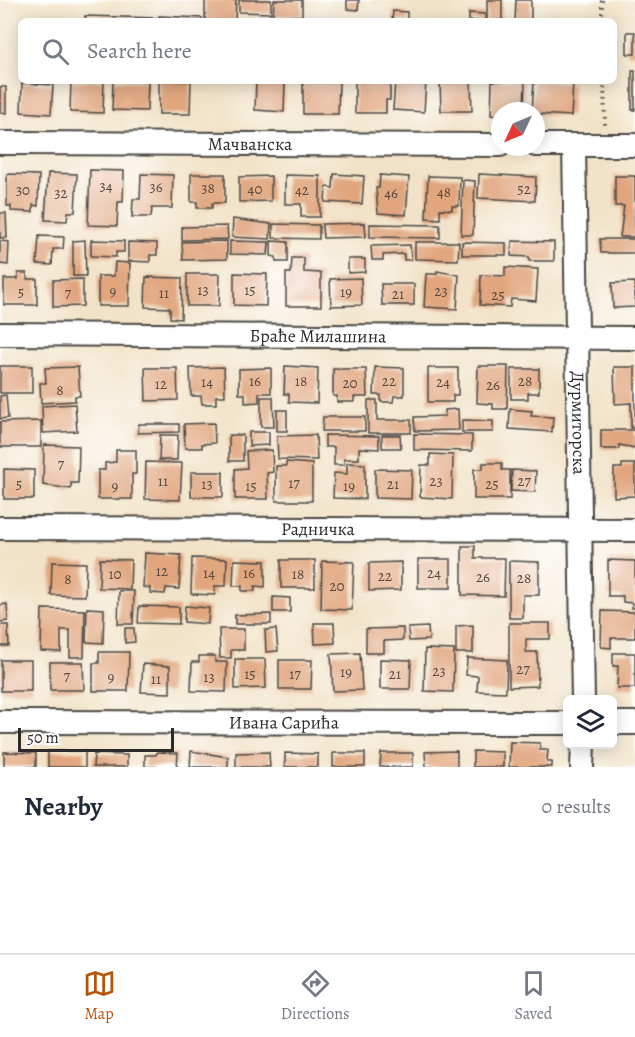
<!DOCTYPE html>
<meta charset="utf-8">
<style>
:root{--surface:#fff;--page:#f2f2f3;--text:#1f2937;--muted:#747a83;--line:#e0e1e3;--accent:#b45309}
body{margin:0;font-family:Alegreya,serif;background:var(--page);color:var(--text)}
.controls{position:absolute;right:18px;bottom:18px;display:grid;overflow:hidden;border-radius:9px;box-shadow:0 3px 15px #0003}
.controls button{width:54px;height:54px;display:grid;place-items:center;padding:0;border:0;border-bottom:2px solid var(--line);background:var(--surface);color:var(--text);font:30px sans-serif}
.compass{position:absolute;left:491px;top:102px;width:54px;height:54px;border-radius:50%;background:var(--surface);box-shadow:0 3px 15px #0003;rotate:226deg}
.scale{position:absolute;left:18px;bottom:15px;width:156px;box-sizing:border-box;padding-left:6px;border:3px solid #2b2b2b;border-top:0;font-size:16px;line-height:21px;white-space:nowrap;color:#2b2b2b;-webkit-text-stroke:4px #fff;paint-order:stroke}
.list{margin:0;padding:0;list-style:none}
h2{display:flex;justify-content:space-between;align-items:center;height:78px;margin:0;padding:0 24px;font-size:26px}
h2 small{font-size:20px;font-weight:400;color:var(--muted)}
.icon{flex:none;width:33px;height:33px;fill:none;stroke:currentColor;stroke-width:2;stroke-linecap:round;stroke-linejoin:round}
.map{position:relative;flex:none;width:635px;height:767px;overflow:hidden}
.search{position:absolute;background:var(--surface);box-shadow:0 3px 15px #0003;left:18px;right:18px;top:18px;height:66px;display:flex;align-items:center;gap:15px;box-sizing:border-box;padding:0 21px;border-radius:9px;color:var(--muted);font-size:22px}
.sheet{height:186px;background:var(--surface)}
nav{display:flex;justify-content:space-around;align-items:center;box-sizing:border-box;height:84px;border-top:2px solid var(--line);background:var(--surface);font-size:16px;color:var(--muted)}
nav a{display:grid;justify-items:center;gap:3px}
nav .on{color:var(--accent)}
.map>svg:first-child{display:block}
.building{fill:#e1a67e}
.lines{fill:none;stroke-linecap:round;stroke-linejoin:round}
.minor-casing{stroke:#494743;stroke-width:26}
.path{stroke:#494743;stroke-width:4;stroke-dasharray:1.5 4.5;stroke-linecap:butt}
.minor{stroke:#fff;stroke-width:22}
.labels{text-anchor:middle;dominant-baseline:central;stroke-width:4.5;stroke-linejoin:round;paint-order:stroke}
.number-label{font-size:15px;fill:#584a40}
.street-label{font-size:18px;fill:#2b2b2b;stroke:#fff}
</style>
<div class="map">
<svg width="635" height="767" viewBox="0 0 635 767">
<rect width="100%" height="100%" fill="#fff"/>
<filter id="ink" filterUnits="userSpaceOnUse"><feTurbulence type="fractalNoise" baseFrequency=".0167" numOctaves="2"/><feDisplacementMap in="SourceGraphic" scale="12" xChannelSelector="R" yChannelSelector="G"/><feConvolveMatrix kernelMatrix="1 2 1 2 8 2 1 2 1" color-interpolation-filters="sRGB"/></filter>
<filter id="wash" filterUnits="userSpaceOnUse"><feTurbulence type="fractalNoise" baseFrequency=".008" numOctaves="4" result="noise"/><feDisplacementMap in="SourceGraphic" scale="24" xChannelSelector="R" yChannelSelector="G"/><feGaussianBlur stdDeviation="1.35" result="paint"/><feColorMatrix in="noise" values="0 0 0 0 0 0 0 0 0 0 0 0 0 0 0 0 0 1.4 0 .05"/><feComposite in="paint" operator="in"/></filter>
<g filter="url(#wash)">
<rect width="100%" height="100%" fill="#f2e3c8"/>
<g id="blocks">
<path class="building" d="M205,0H236L235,21H205Z
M239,0H271V13L239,12Z
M274,0H302V16H273Z
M347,0H359L358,10L347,9Z
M487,0H502V21H487Z
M516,0H531V21H515Z
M393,11L407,12V21H392Z
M469,13L485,14V21H469Z
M85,16L157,18V21H85Z
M159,16L202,18V21H159Z
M627,32H635V54H627Z
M632,71H635V110H632Z
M71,81H104L103,113L70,112Z
M113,81H148L147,111L112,110Z
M159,81H191L190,114H159Z
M256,81L285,82L284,112L255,110Z
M303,81H339L338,114H303Z
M355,81H390V100H386V113H355Z
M395,81H426L424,112L393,110Z
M440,81L471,82L472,111H441Z
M492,81H525L524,109L500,111V116L491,115Z
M534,81L573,83L571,116L536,114V111H532Z
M22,83L53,85L51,114L21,112Z
M0,87H6V113H0Z
M90,170L124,171L123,202H118L117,226L88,225Z
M48,173L77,174L75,212H68L67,221L45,220Z
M7,174L39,175L38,206L33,205V212L11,211V206H7Z
M141,174L173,175L172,208H152L151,217H132L133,199H140Z
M191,174H225V203H212V208H197V202H191Z
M334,174L364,176L362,204L325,202L326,187L333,188Z
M479,174L536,177L535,201L478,198Z
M285,175L320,176V217H301V204H285Z
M380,175L409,177L406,215L378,213L376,188H379Z
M271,176V201L239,202V177Z
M428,176L460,177L459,206H452V210L440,209V219L426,218Z
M615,176H635V237H620L624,206H615Z
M463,180L475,181L473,235H461Z
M0,213H6L7,238H0Z
M233,219L271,224L270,239L232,237Z
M365,223L366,237L323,238L322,224Z
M273,224L319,225V239L273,238Z
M370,224L440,225V238L370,237Z
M227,226L228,239L182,240V227Z
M39,236L64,237L63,249H53L52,265L37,264Z
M600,239H635V253H601Z
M85,240L86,276H73V241Z
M91,240L124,241V252H116V257L91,256Z
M0,241L9,242L8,265L0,264Z
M227,241V259L183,260L182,242Z
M230,241L269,242L268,255L230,254Z
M271,241L288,242V262H276V257L271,256Z
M512,241L554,242V261H529V257L511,256Z
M128,242L157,243V255H150V262L128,261Z
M415,242H459L458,260L415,259Z
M462,242L506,243V255H462Z
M410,245L411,260H404V254L383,255V260H372L371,246Z
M292,258H304V272L321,273V306H286V273H291Z
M348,259H365V272L348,273Z
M115,262L130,263L129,306H98V276H114Z
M505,267L538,269L536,301L511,299L510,307L480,305L481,275L505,276Z
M437,271L459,275L457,309L424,307L426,274H437Z
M18,273H27V279H37V305H4V279H18Z
M234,273L267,274L266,306L234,305Z
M187,274H220L219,306H187Z
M146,277L182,278L181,319L170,318V308L145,307Z
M361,278L362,305L331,306L330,279Z
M83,279V306L53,307V280Z
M635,282V307L613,308L612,283Z
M381,284H414V305H382Z
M0,366H32V393H0Z
M285,366L318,368L317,403L289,402V394H284Z
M478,366H508L507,409H493V404L477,403Z
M78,367L80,396H75V401L41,403L40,383H46L45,368Z
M224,367L225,396H216V404H202L201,396H191L190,368Z
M375,367L404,368V396H394L393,402H381V395H374Z
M614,367H635V428H631V403L615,404Z
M145,368H177L178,400L146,401Z
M271,368V393H259V402L245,403V394H239V369Z
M428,368H458V395H453V402H428Z
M333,369H366L367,397H354V402H337V396H333Z
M511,369H539V393H528V399H511Z
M6,395L8,418L0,419V396Z
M261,397H273L274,427H261Z
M368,400H377V420H411V433H368Z
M75,404L77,431L43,433L42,406Z
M458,409L459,430L415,431L414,417L445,416V410Z
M510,409L532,411L531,416L553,417L552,432L509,429Z
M277,410H287V431H277Z
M323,417H365V431H322Z
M462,420L493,421V432H462Z
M41,421V447H0V422Z
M214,423L215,443L202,444V448H185L184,424Z
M139,424H179V432L138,433Z
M601,430H635V448L619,445V449H601Z
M249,432H269V445L249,446Z
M414,434L472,435V451L414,450Z
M160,435H178L177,460H159Z
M229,435H243V461H229Z
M316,435L317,460L278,459L277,436Z
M325,435L379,436V449L359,448V459H344V465H334V447H325Z
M382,435H400L401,448H382Z
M44,445L79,446L78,483H71V489L43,485Z
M116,450H136V474H132V499H98V470H105V463L116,462Z
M272,450L273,472L267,473L268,499H235V469L247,468L246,451Z
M430,454L453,455L452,499L420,497L421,465H430Z
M146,462L182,463L180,500L145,499Z
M286,462L312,464V501H276V466H286Z
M347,463L365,464V499L333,498L334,473L347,474Z
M483,463H502V470H510V499H474V469H483Z
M622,464H635V496L614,497V468H622Z
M4,469L34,470V499H4Z
M375,469L412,470L411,499L375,498Z
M512,470L536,471L535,492L511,491Z
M191,472H223V497H191Z
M462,546H475V558H505L504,596L462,595Z
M145,553L181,555L179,589L166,588L165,594L150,593V588L143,587Z
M192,558L227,559L226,586H215V595L191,594Z
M100,559L131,560L130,589L99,588Z
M418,559H451V588H418Z
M234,560L265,561V587L255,586V591H242V586H233Z
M281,560H315V588H281Z
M608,560L635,561V608H632V603L623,602V596H608Z
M322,561L354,562L352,610L321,609Z
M509,561L539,562V595H523V618H509Z
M52,562L86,563L85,596L51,595Z
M401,562V590L369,591V563Z
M119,591H134L133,624H118Z
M273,597L290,598V612H273Z
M7,604L8,621L0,622V605Z
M139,606L179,607V624L138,623Z
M185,606L209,608L208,624L184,622Z
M87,608L104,609L103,643L86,642Z
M42,609L85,610L84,657H70V630H61V652L41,651Z
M602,611L635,612V638H611V648L601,647Z
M271,614V624H235V615Z
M314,623H334L335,643L315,644Z
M509,623H550V639H526V652H537L538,686L509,687Z
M0,625H8L9,646H0Z
M473,625V653H456V626Z
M428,627L429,640L409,641L408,628Z
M125,628H134L135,642L125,643Z
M403,628V640L384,641V653H366V629Z
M219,629H244V650H231V658H220Z
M276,629L278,651L266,652L265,630Z
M425,649L454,650L453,692L424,691Z
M99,652H129L128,691H93V663H99Z
M360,653L362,690L333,691L331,654Z
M613,653H635V688H617L618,666H613Z
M199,656H215V662H227L226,692L191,691L192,662H199Z
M467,658L507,660L506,692L477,691L478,676L466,675Z
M235,659H265L266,688L235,689Z
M380,659L411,660L410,689H380Z
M1,660H31V691H1Z
M279,660H312L311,689H279Z
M50,662H83L84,690H50Z
M143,664L170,666V693L141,692Z
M510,742L540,743V750H548L547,762H552V767H509Z
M48,751H85V767H48Z
M191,751L228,757V767H190Z
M457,751V767H426L425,752Z
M473,751L503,752V767H473Z
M4,752L36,753V767H4Z
M157,752L178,753L177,767H145V755H156Z
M269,752L270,767H236V753Z
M285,753L318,754V767H285Z
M333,753H365V767H333Z
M381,753H413V767H380Z
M94,754L127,755V767H93Z"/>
</g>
</g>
<g filter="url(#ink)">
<use href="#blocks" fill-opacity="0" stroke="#494743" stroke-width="1.5"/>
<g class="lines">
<defs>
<g id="minor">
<path id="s1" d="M0,143L500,145"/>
<path d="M536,145H635"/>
<path id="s2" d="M574,145L583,700"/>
<path id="s3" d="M0,334L635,338"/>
<path id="s4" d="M0,528L635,530"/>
<path id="s5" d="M0,722L568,723"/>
<path d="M612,723H635"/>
<path d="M582,767L583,744"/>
</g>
</defs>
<use href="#minor" class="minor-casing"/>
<path class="path" d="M602,0V21
M604,81L605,126"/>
<use href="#minor" class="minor"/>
</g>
</g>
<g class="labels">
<g class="number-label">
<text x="106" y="186">34</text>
<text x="156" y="187">36</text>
<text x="208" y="188">38</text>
<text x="255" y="189">40</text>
<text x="524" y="189">52</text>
<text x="23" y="190">30</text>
<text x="302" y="190">42</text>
<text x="444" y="192">48</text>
<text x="61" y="193">32</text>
<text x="391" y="193">46</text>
<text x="203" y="290">13</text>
<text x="250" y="290">15</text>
<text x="113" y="291">9</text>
<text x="441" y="291">23</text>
<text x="21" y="292">5</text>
<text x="346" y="292">19</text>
<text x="68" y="293">7</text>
<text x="164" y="293">11</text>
<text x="398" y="294">21</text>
<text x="498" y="295">25</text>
<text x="255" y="381">16</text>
<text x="301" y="381">18</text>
<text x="389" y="381">22</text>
<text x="525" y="381">28</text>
<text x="207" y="382">14</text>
<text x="443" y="382">24</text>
<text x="350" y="383">20</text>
<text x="161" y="384">12</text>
<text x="493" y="385">26</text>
<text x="60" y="390">8</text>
<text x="61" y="464">7</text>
<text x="163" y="481">11</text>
<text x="436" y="481">23</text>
<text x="524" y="481">27</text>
<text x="294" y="483">17</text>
<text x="19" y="484">5</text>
<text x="207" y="484">13</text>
<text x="393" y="484">21</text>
<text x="492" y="484">25</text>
<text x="115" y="486">9</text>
<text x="251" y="486">15</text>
<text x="349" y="486">19</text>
<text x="162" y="571">12</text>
<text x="209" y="573">14</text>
<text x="249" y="573">16</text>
<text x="434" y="573">24</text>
<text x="115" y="574">10</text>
<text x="298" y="574">18</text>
<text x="385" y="576">22</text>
<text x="483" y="577">26</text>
<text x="524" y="578">28</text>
<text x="68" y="579">8</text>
<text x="337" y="586">20</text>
<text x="523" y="669">27</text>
<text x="439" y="671">23</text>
<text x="346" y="672">19</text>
<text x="250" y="674">15</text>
<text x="295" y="674">17</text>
<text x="395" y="674">21</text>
<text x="67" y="676">7</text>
<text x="111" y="677">9</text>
<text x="209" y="677">13</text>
<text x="156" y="679">11</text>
</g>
<g class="street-label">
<text stroke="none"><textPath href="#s1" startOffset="250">Мачванска</textPath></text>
<text stroke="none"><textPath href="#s3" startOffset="318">Браће Милашина</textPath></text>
<text stroke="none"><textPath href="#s2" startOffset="278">Дурмиторска</textPath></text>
<text stroke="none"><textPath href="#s4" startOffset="318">Радничка</textPath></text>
<text stroke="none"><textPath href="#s5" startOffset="284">Ивана Сарића</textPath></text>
</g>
</g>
</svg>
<div class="controls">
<button><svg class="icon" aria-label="layers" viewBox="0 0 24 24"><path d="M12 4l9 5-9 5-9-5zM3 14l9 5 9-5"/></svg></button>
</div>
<svg class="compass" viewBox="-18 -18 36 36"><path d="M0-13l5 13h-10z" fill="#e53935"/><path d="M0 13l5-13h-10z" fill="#747a83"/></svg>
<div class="scale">50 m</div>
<div class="search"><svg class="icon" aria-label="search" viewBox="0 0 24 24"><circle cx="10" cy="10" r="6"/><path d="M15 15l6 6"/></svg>Search here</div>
</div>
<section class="sheet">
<h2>Nearby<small>0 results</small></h2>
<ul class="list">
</ul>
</section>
<nav>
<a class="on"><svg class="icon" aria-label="map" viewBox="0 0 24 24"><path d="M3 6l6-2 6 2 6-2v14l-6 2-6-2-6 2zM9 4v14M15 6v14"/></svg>Map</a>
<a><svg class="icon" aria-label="directions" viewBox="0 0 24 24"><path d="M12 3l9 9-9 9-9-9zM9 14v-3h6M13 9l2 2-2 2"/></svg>Directions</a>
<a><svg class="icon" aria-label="saved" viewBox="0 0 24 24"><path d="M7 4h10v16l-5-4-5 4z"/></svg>Saved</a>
</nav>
